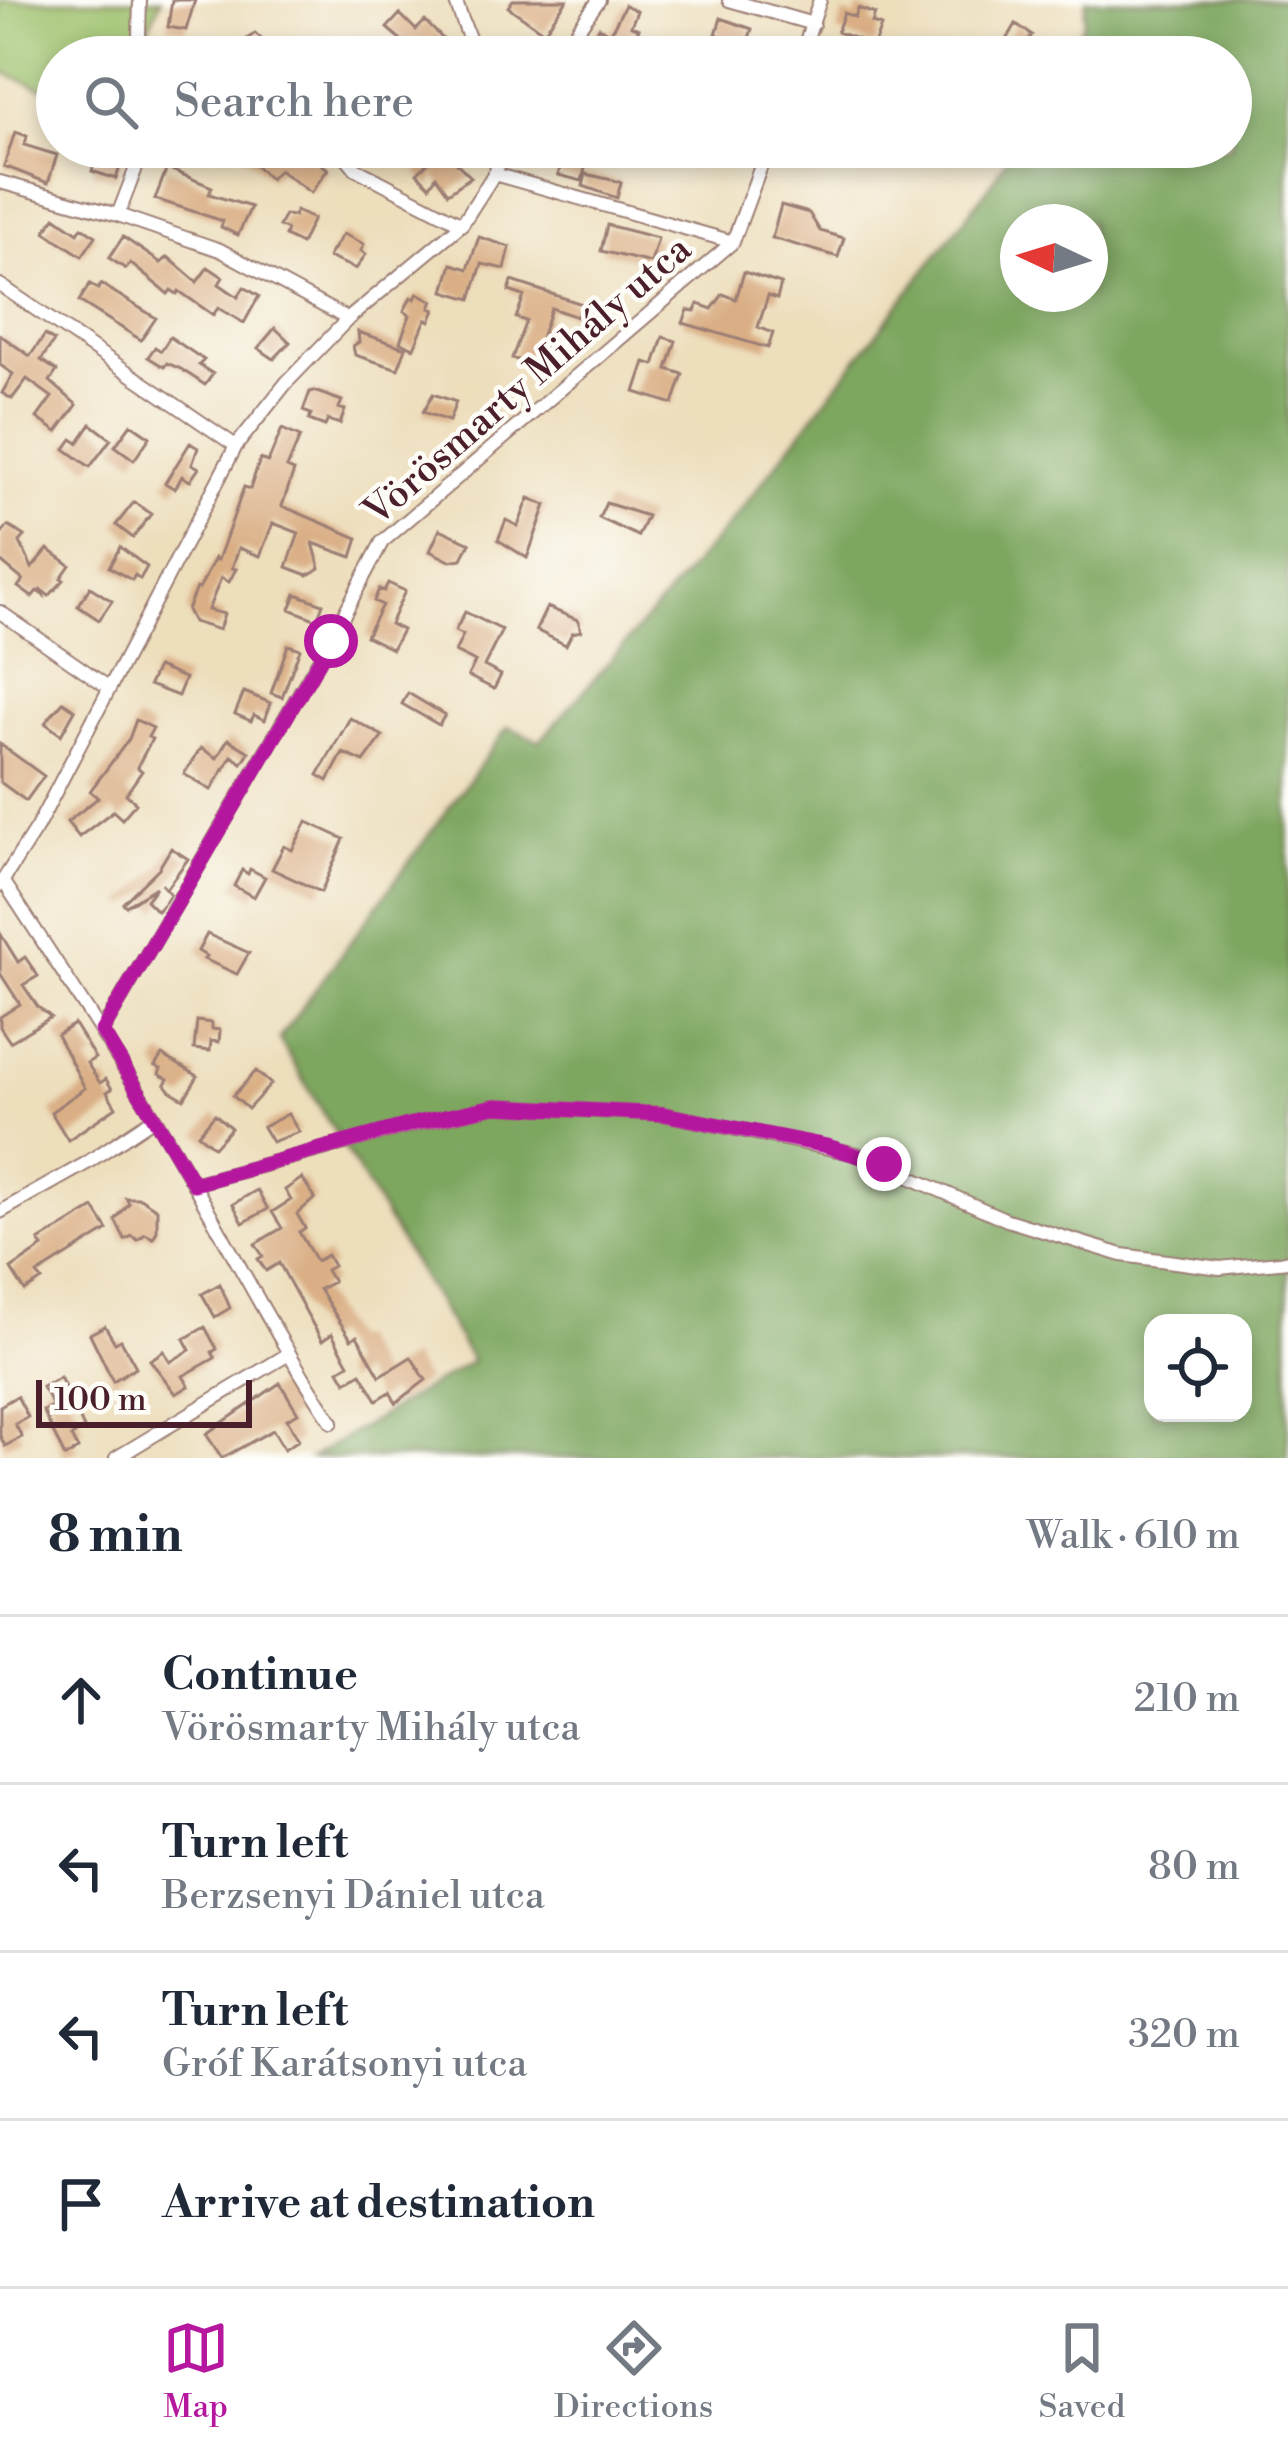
<!DOCTYPE html>
<meta charset="utf-8">
<style>
:root{--surface:#fff;--page:#f2f2f3;--text:#1f2937;--muted:#747a83;--line:#e0e1e3;--accent:#b5179e}
body{margin:0;font-family:"Libre Bodoni",serif;background:var(--page);color:var(--text)}
.controls{position:absolute;right:36px;bottom:36px;display:grid;overflow:hidden;border-radius:24px;box-shadow:0 6px 18px #0003}
.controls button{width:108px;height:108px;display:grid;place-items:center;padding:0;border:0;border-bottom:3px solid var(--line);background:var(--surface);color:var(--text);font:60px sans-serif}
.compass{position:absolute;left:1000px;top:204px;width:108px;height:108px;border-radius:50%;background:var(--surface);box-shadow:0 6px 18px #0003;rotate:274deg}
.scale{position:absolute;left:36px;bottom:30px;width:216px;box-sizing:border-box;padding-left:12px;border:6px solid #4a1f2b;border-top:0;font-size:33px;line-height:42px;white-space:nowrap;color:#4a1f2b;-webkit-text-stroke:9px #fdfcf7;paint-order:stroke}
.stop{position:absolute;width:36px;height:36px;margin:-27px;border:9px solid #b5179e;border-radius:50%;background:#fff}
.stop.end{background:#b5179e;border-color:#fff;box-shadow:0 3px 12px #0008}
.list{margin:0;padding:0;list-style:none}
h2{display:flex;justify-content:space-between;align-items:center;height:156px;margin:0;padding:0 48px;font-size:51px}
h2 small{font-size:39px;font-weight:400;color:var(--muted)}
.list li{display:grid;grid-template-columns:78px 1fr auto;gap:36px;align-items:center;box-sizing:border-box;height:168px;padding:0 48px;border-top:3px solid var(--line)}
.list b{display:block;font-size:45px;white-space:nowrap}
.list p{margin:0;font-size:39px;white-space:nowrap;color:var(--muted)}
.list em{font-size:39px;font-style:normal;color:var(--muted)}
.icon{flex:none;width:66px;height:66px;fill:none;stroke:currentColor;stroke-width:2;stroke-linecap:round;stroke-linejoin:round}
.map{position:relative;flex:none;width:1288px;height:1458px;overflow:hidden}
.search{position:absolute;background:var(--surface);box-shadow:0 6px 18px #0003;left:36px;right:36px;top:36px;height:132px;display:flex;align-items:center;gap:30px;box-sizing:border-box;padding:0 42px;border-radius:66px;color:var(--muted);font-size:45px}
.sheet{height:828px;background:var(--surface)}
nav{display:flex;justify-content:space-around;align-items:center;box-sizing:border-box;height:168px;border-top:3px solid var(--line);background:var(--surface);font-size:33px;color:var(--muted)}
nav a{display:grid;justify-items:center;gap:6px}
nav .on{color:var(--accent)}
.map>svg:first-child{display:block}
.green{fill:#9cc06a;stroke:#73704a;stroke-width:3}
.forest{fill:#7da65e;stroke:#646244;stroke-width:3;fill-rule:evenodd}
.building{fill:#daaf85}
.lines{fill:none;stroke-linecap:round;stroke-linejoin:round}
.minor-casing{stroke:#9c7e74;stroke-width:16}
.minor{stroke:#fff;stroke-width:12}
.route{stroke:#b5179e;stroke-width:15}
.labels{text-anchor:middle;dominant-baseline:central;stroke-width:9;stroke-linejoin:round;paint-order:stroke}
.street-label{font-size:39px;fill:#4a1f2b;stroke:#fdfcf7}
</style>
<div class="map">
<svg width="1288" height="1458" viewBox="0 0 1288 1458">
<rect width="100%" height="100%" fill="#fdfcf7"/>
<filter id="ink" filterUnits="userSpaceOnUse"><feTurbulence type="fractalNoise" baseFrequency=".00833" numOctaves="2"/><feDisplacementMap in="SourceGraphic" scale="24" xChannelSelector="R" yChannelSelector="G"/><feConvolveMatrix kernelMatrix="1 2 1 2 8 2 1 2 1" color-interpolation-filters="sRGB"/></filter>
<filter id="wash" filterUnits="userSpaceOnUse"><feTurbulence type="fractalNoise" baseFrequency=".004" numOctaves="4" result="noise"/><feDisplacementMap in="SourceGraphic" scale="48" xChannelSelector="R" yChannelSelector="G"/><feGaussianBlur stdDeviation="2.7" result="paint"/><feColorMatrix in="noise" values="0 0 0 0 0 0 0 0 0 0 0 0 0 0 0 0 0 1.4 0 .05"/><feComposite in="paint" operator="in"/></filter>
<g filter="url(#wash)">
<rect width="100%" height="100%" fill="#eddebc"/>
<path class="green" d="M0,0H161L145,35L151,57H57V94L0,71Z"/>
<path class="forest" d="M1086,0H1288V1458H311L472,1361L279,1039L508,727L540,741L738,514L992,183L1013,147H1231V57H1064L1084,23ZM1018,222H1090V294H1018ZM1153,1323H1243V1413H1153Z"/>
<g id="blocks">
<path class="building" d="M172,0H195L186,30L168,27Z
M513,0H567L544,32L508,7Z
M625,5L637,11L631,26L639,29L633,42L626,38L616,57H590L600,41L593,37L599,27L610,34Z
M858,8L875,14L872,23L881,26L874,45L837,32L844,13L855,17Z
M400,14L416,30L425,21L445,41L429,57H421L387,28Z
M721,18L752,29L744,53L718,45L721,36L716,34Z
M1016,24L1032,35L1019,54L997,57Z
M255,33L268,45L265,48L268,52L262,57H247L238,46Z
M15,132L27,136L24,145L57,155L48,183L4,166Z
M100,147L125,152L116,179L92,171Z
M236,147H290L301,157L304,153L328,169L311,193L279,170L270,179Z
M536,147H566L588,155L582,181L558,175L561,165L533,158Z
M442,149L471,177L448,193L436,176L430,186L417,173Z
M167,168L212,187L209,194L251,207L238,235L221,227L223,221L155,199Z
M586,174L621,182L617,198L583,186Z
M781,205L809,213L820,231L844,238L838,257L772,238Z
M296,211L313,219L301,244L285,236L287,230L279,226L285,215L294,216Z
M55,217L78,233L82,227L96,236L82,256L45,232Z
M607,225L658,238L651,263L601,251Z
M343,234L364,244L361,251L366,254L356,269L328,257Z
M123,237L161,263L168,257L197,282L208,267L223,277L219,284L238,297L244,287L259,296L244,323L218,308L213,315L179,291L177,294L171,290L168,294L130,263L126,269L109,258Z
M479,237L510,247L505,269L482,264L471,299L444,291L452,264L468,269Z
M744,272L781,284L777,299L768,296L758,327L773,333L768,348L683,323L688,310L695,311L698,304L712,309L723,294L736,299Z
M512,281L582,304L577,317L551,308L540,341L546,343L537,367L512,358L526,321L516,318L524,296L509,291Z
M90,284L98,289L101,284L156,318L141,340L79,301Z
M418,293L433,301L430,308L435,310L430,321L426,319L414,348L400,342L410,315L404,311L411,297L415,299Z
M275,328L290,342L274,359L258,348Z
M358,332L406,348L398,369L355,355L353,346L359,342Z
M0,335L30,356L45,335L54,341L41,360L57,371L50,381L77,405L57,432L37,418L52,397L27,379L12,399L2,393L13,374L0,365Z
M170,337L204,360L199,365L213,374L205,385L181,369L167,363L164,367L148,357L155,347L161,351Z
M663,337L676,341L667,369L683,374L673,404L635,392L645,362L654,365Z
M314,391L342,401L339,408L345,410L340,424L328,420L325,426L309,420L311,414L303,411L310,392Z
M433,394L456,402L449,421L423,412Z
M91,424L111,439L90,467L65,449L72,439L78,443Z
M131,424L150,437L134,460L115,446Z
M282,429L300,437L287,468L294,471L282,506L358,538L352,557L313,543L320,568L308,575L287,567L299,533L273,523L260,556L239,548L232,568L236,569L229,582L221,578L208,610L224,614L219,630L193,622L187,610L196,588L199,589L215,558L218,560L244,487L250,489L260,459L268,462Z
M190,443L198,448L192,464L199,468L190,481L182,476L175,489L165,483Z
M529,498L546,505L527,558L498,540L506,520L518,526Z
M134,502L151,514L133,538L116,525Z
M606,503L647,516L638,536L599,518Z
M8,526L25,536L20,542L32,568L48,549L70,565L61,578L64,580L49,596L40,589L43,595L37,591L32,597L18,587L23,580L0,561V536Z
M440,529L470,543L462,559L450,561L430,551Z
M120,547L147,567L140,579L135,575L132,580L109,567Z
M388,583L405,591L390,624L402,630L392,649L366,636L382,605L374,601L379,589L384,591Z
M90,587L112,601L99,620L78,606Z
M296,594L323,604L317,620L290,609Z
M547,607L578,620L581,631L572,633L566,645L536,630Z
M465,612L502,630L484,666L501,675L494,689L468,676L475,662L455,652L463,635L455,631Z
M288,645L300,649L282,697L271,693Z
M157,667L185,678L178,696L149,685Z
M244,692L271,703L265,720L254,715L251,721L235,714Z
M408,693L445,715L439,725L402,704Z
M63,702L75,710L61,735L45,723Z
M350,718L383,736L364,762L343,753L328,781L318,775Z
M136,720L153,728L148,737L152,739L137,767L142,771L126,794L136,803L122,819L113,811L79,837L67,822L98,798L90,791L129,739Z
M228,739L249,752L242,763L232,756L211,790L184,774L201,748L217,758Z
M0,744L44,776L26,801L0,782Z
M307,822L344,839L321,892L272,869L284,846L292,850Z
M171,848L188,859L166,889L161,884L170,894L165,902L157,911L146,900L156,887L126,906L123,903L159,868Z
M250,869L265,877L254,897L234,886L242,870L248,874Z
M0,933L18,962L25,957L38,976L23,985L38,1007L51,1017L10,1042L0,1027V1017L20,1004L0,973Z
M207,934L249,953L237,974L204,959L206,956L198,951Z
M197,1021L212,1023V1029L220,1030L219,1042L211,1041L210,1051L194,1049Z
M74,1024L95,1058L87,1063L100,1083L106,1079L112,1089L107,1092L116,1107L68,1140L51,1112L85,1088L57,1035Z
M162,1055L198,1076L184,1099L172,1092L165,1084L168,1079L159,1074L161,1069L155,1066Z
M256,1071L271,1084L248,1109L233,1096Z
M215,1114L231,1128L214,1147L198,1134Z
M288,1114L299,1132L272,1142L263,1127Z
M302,1178L315,1198L297,1214L305,1228L299,1232L316,1261L327,1255L333,1266L326,1270L333,1282L319,1289L338,1319L351,1339L357,1336L380,1376L411,1357L426,1380L396,1403L390,1392L377,1400L361,1373L346,1382L339,1370L349,1364L332,1334L322,1341L279,1263L266,1271L258,1259L263,1256L255,1244L282,1228L272,1212L291,1200L285,1190Z
M257,1190L268,1209L243,1223L233,1204Z
M126,1198H140L157,1209V1231L153,1238L145,1234L138,1240L132,1236L125,1240L115,1220L129,1203Z
M94,1208L108,1230L37,1274L42,1280L25,1291L11,1269L43,1247L39,1241Z
M220,1284L230,1308L215,1317L202,1294Z
M105,1326L115,1343L121,1340L136,1367L113,1381L90,1334Z
M205,1327L217,1349L212,1352L215,1358L183,1376L189,1386L176,1394L150,1360L164,1351L170,1362L190,1350L184,1339Z
M60,1377L84,1428L71,1437L78,1449L65,1457L43,1411L53,1406L42,1387Z
M280,1383L298,1413L287,1419L299,1440L284,1449L273,1430L222,1458L206,1434Z
M17,1396L28,1417L15,1424L22,1437L5,1446L0,1436V1406Z"/>
</g>
</g>
<g filter="url(#ink)">
<use href="#blocks" fill-opacity="0" stroke="#9c7e74" stroke-width="3"/>
<g class="lines">
<defs>
<path id="minor" d="M140,0L139,35L143,57
M455,0L476,57
M729,0L813,24
M558,57L599,0
M801,57L820,0
M338,147L356,169L462,224
M494,174L733,242
M0,182L118,215L220,250L348,319
M118,215L144,147
M0,285L236,446
M0,612L108,687
M4,882C69,982 135,1081 194,1185C239,1264 281,1345 332,1422
M0,885L37,827L236,446L287,382L348,319L462,224L494,174L506,147
M102,1031L330,641L382,542L733,242L768,147
M193,1184L412,1125L495,1106L663,1114L857,1154L1007,1220L1122,1255L1220,1268L1288,1261
M0,1212L85,1164L154,1118
M116,1458L287,1355"/>
</defs>
<use href="#minor" class="minor-casing"/>
<use href="#minor" class="minor"/>
</g>
</g>
<g class="lines" filter="url(#ink)">
<path class="route" d="M331,641L102,1031L194,1184L412,1124L495,1106L663,1114L827,1146L884,1164"/>
</g>
<g class="labels">
<g class="street-label">
<text transform="translate(528 381) rotate(-41)">Vörösmarty Mihály utca</text>
</g>
</g>
</svg>
<div class="controls">
<button><svg class="icon" aria-label="locate" viewBox="0 0 24 24"><circle cx="12" cy="12" r="6"/><path d="M12 2v4M12 18v4M2 12h4M18 12h4"/></svg></button>
</div>
<svg class="compass" viewBox="-18 -18 36 36"><path d="M0-13l5 13h-10z" fill="#e53935"/><path d="M0 13l5-13h-10z" fill="#747a83"/></svg>
<div class="scale">100 m</div>
<div class="stop" style="left:331px;top:641px"></div>
<div class="stop end" style="left:884px;top:1164px"></div>
<div class="search"><svg class="icon" aria-label="search" viewBox="0 0 24 24"><circle cx="10" cy="10" r="6"/><path d="M15 15l6 6"/></svg>Search here</div>
</div>
<section class="sheet">
<h2>8 min<small>Walk · 610 m</small></h2>
<ul class="list">
<li><svg class="icon" aria-label="ahead" viewBox="0 0 24 24"><path d="M12 20V5M6 11l6-6 6 6"/></svg><div><b>Continue</b><p>Vörösmarty Mihály utca</p></div><em>210 m</em></li>
<li><svg class="icon" aria-label="left" viewBox="0 0 24 24"><path d="M17 20v-9H6M10 6l-5 5 5 5"/></svg><div><b>Turn left</b><p>Berzsenyi Dániel utca</p></div><em>80 m</em></li>
<li><svg class="icon" aria-label="left" viewBox="0 0 24 24"><path d="M17 20v-9H6M10 6l-5 5 5 5"/></svg><div><b>Turn left</b><p>Gróf Karátsonyi utca</p></div><em>320 m</em></li>
<li><svg class="icon" aria-label="arrive" viewBox="0 0 24 24"><path d="M6 21V4h12l-3 4 3 4H6"/></svg><div><b>Arrive at destination</b></div></li>
</ul>
</section>
<nav>
<a class="on"><svg class="icon" aria-label="map" viewBox="0 0 24 24"><path d="M3 6l6-2 6 2 6-2v14l-6 2-6-2-6 2zM9 4v14M15 6v14"/></svg>Map</a>
<a><svg class="icon" aria-label="directions" viewBox="0 0 24 24"><path d="M12 3l9 9-9 9-9-9zM9 14v-3h6M13 9l2 2-2 2"/></svg>Directions</a>
<a><svg class="icon" aria-label="saved" viewBox="0 0 24 24"><path d="M7 4h10v16l-5-4-5 4z"/></svg>Saved</a>
</nav>
